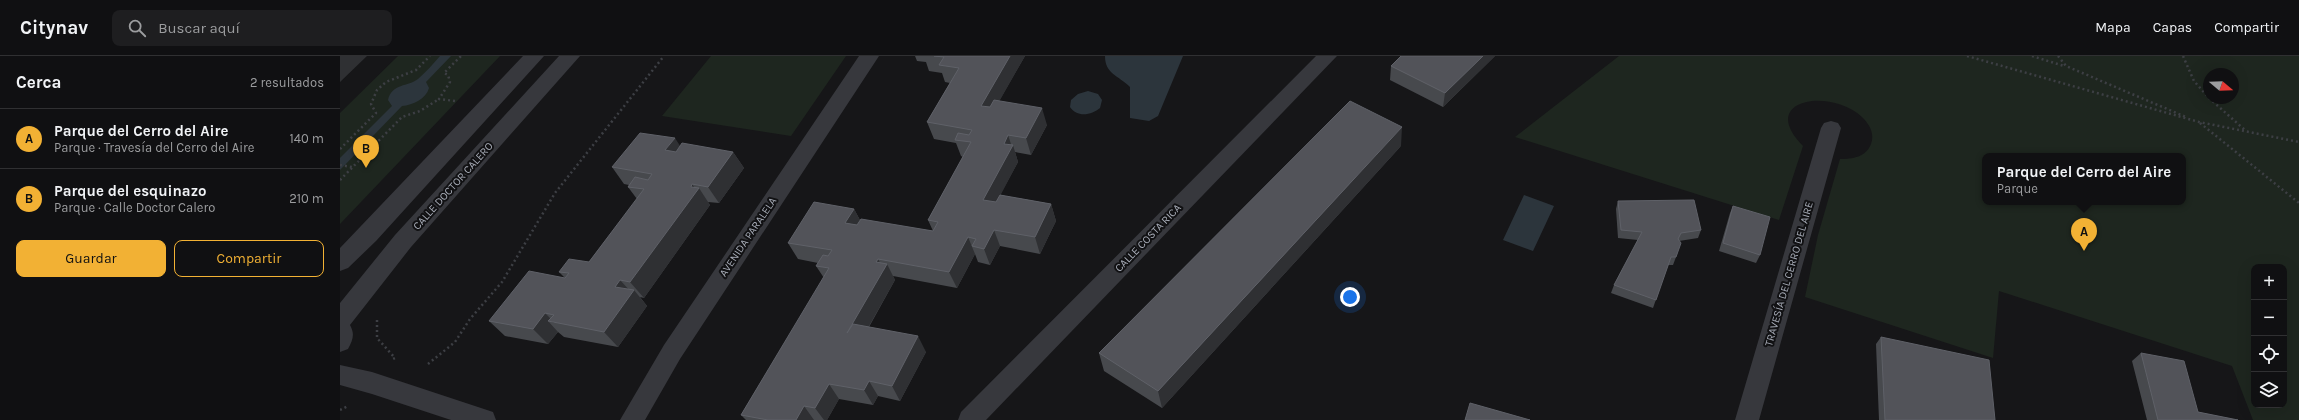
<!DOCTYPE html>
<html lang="es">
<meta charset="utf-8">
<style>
:root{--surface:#101012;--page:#1e1e20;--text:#f1f3f6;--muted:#9c9d9f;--line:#303032;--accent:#f2b134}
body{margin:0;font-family:Karla,sans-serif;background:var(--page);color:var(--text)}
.controls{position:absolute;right:12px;bottom:12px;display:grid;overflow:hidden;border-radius:8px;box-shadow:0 4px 16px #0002}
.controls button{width:36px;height:36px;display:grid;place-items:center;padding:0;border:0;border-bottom:1px solid var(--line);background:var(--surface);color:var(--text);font:20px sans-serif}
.compass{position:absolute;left:1863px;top:12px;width:36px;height:36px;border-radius:50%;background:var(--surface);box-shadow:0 4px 16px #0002;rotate:109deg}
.you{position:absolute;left:1010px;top:241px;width:14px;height:14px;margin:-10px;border:3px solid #fff;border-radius:50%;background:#1a73e8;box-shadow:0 0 0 6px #1a73e833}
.badge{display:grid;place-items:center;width:26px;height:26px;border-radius:50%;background:var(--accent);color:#111;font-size:13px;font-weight:700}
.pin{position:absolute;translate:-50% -33px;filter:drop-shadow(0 1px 2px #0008)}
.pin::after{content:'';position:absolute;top:21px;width:14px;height:12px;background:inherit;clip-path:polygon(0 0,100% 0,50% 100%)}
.popup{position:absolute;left:1642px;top:97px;width:204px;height:52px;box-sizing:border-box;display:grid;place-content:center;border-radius:8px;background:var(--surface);filter:drop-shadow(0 1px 3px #0005);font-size:13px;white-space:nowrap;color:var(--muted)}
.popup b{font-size:15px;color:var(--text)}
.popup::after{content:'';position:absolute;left:50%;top:100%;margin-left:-8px;border:8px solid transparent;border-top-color:var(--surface)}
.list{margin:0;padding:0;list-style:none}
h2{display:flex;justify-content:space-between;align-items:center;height:52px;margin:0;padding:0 16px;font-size:17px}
h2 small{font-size:13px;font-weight:400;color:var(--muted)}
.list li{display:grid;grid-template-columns:26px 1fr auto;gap:12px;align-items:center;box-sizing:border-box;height:60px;padding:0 16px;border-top:1px solid var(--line)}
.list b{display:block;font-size:15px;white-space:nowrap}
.list p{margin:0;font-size:13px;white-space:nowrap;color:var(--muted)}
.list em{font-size:13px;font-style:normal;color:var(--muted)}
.actions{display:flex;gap:8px;padding:12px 16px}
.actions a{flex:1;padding:9px 0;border:1px solid var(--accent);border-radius:8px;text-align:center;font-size:14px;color:var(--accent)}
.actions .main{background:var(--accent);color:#111}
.icon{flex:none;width:22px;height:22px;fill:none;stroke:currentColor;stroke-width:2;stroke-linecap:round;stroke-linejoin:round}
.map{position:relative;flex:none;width:1959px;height:364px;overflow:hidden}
header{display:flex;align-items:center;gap:24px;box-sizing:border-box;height:56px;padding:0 20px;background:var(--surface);border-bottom:1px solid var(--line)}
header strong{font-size:19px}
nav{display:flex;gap:22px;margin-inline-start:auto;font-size:14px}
.search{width:280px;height:36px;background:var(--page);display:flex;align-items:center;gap:10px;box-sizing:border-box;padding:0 14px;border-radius:8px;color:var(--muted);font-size:15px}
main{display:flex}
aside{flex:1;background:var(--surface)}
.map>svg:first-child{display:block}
.green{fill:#1e261f;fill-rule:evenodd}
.water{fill:#2c353c}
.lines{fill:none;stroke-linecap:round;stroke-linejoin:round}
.path{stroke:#3d3f44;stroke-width:2.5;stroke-dasharray:2 3;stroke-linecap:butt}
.minor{fill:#37383d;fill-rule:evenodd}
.tertiary{fill:#37383d;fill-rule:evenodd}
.wall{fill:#47494d}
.shaded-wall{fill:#2f3033}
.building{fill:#525359;stroke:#5f6168}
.labels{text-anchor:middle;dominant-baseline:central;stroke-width:4;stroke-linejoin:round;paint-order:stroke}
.street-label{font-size:11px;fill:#a8adb8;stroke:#111113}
</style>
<header>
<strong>Citynav</strong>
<div class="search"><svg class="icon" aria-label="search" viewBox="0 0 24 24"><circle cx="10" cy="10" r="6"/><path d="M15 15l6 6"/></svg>Buscar aquí</div>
<nav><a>Mapa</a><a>Capas</a><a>Compartir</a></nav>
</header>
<main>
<aside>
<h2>Cerca<small>2 resultados</small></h2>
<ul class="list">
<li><span class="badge">A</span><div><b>Parque del Cerro del Aire</b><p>Parque · Travesía del Cerro del Aire</p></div><em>140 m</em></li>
<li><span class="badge">B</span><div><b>Parque del esquinazo</b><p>Parque · Calle Doctor Calero</p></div><em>210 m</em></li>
</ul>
<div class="actions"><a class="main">Guardar</a><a>Compartir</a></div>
</aside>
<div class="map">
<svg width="1959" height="364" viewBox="0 0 1959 364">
<rect width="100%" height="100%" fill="#161618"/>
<path class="green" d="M58,0H160L0,168V57Z
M371,0H506L451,80L322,60Z
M1279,0H1959V364H1913L1892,310L1659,235L1653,302L1465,241L1478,179L1500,103C1513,103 1526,101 1531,88C1535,77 1529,68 1522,61C1489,31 1417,44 1463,90L1439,164L1175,81ZM1869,18H1893V42H1869ZM1645,100H1843V146H1645ZM1914,211H1944V349H1914Z"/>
<path class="water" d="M100,0H111L86,26L89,32C86,43 73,49 62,50L0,114V102L52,50L48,44C52,27 68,31 78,23C86,16 93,8 100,0Z
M765,0H843L818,60L809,65L790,62V31C778,19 765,18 765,0Z
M748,35L758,38L762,44L760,52C752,59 737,62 730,51L731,44L738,38Z
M1184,139L1214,150L1193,195L1163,184Z"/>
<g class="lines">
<path class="path" d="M1627,0L1859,66L1959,86
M1692,0L1724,10
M1718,0L1726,10L1846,61
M1843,0L1854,25L1869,42
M1869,42L1906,75
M115,45L99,43L110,26L108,19L104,17L121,0
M1860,67L1959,147
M0,93L36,57L31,48L37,34L46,26L76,14L90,0
M0,109L12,111
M0,124L62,61L80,55L99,43
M37,264V282L55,302L53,303
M88,308L115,286L130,263L162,226L215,137L324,0
M0,354L8,350"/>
<path class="minor" d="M519,0H539L340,303L305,364H280L324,289Z
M976,0H997L646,364H618L621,356Z
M1491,65L1498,67L1501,72L1419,364H1395L1481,72L1484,67Z
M0,309L32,316L144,353L153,356L156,364H111L32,338L0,329Z"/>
<path class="tertiary" d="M183,0H204L36,185L8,212L0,215V192Z
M219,0H240L71,191L10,269C15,278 13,284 8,293L0,296V247L55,179Z"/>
</g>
<path class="wall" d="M575,0H685L659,45L707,69L691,99L675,96L678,106L660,139L711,148L716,165L700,198L660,190L650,209L638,206L635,198L617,232L553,220L555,224L529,271L586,296L560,345L538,340L533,349L499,343L487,364H406L401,359L484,222L476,210L478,207L458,203L448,187L514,153L520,164L593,175L588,164L623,101L621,100L616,87L594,83L587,66L610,27L605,26L602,17L589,15L586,6L577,5Z
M1155,0L1103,51L1050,24L1051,10Z
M340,90L393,96L404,112L379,147L368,146L370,149L304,242L300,241L307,250L278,291L224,281L218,276L208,288L165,280L149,265L225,222L219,216L249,206L297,143L288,131L289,129L284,128L272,111Z
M1061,90L822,352L764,315L759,297Z
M1278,145L1361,174L1358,182L1339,185L1336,201L1333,209H1328L1313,252L1271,237L1274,229L1298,184L1278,182L1276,153Z
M1393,150L1420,199L1416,207L1379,195L1390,157Z
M1541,281L1655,364H1539L1536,288Z
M1801,297L1858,356L1898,364H1807L1792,305Z"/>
<path class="shaded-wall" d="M0,0H27L0,26Z
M670,0H685L647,67L641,50Z
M1143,0H1155L1103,51L1105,37Z
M702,52L707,69L691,99L686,82Z
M1062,71L1061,90L822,352L818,335Z
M668,79L672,91L673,89L678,106L649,161L643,144L664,88Z
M335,82L346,99L325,94Z
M393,96L404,112L379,147L368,131Z
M352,128L357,135L359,132L370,149L304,242L290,226Z
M711,148L716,165L700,198L695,181Z
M514,153L523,170L505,167Z
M654,174L660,190L650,209L644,193Z
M628,181L635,198L617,232L609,216Z
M538,203L544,214L547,208L555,224L516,293L507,277Z
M280,224L292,237L294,234L307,250L278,291L264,276L275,231Z
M205,257L215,267L208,265L218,276L208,288L193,273Z
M578,280L586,296L560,345L552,330Z
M529,325L538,340L533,349L524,334Z
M489,328L499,343L487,364H484L475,352Z
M464,350L474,364H456Z"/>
<path class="building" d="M594,0H670L641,50L650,51L654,44L702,52L686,82L668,79L664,88L673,89L643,144L656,146L660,139L711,148L695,181L654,174L644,193L632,190L636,183L628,181L609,216L538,203L536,206L547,208L507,277L513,268L578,280L552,330L529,325L524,334L489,328L475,352L464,350L456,364H428L401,359L489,212L476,210L483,199L488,200L492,194L448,187L474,146L514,153L505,167L517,169L521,163L593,175L598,166L588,164L631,86L615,84L618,77L629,79L632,74L587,66L619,12L599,9L604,1Z
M1061,0H1143L1105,37L1051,10Z
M1010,45L1062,71L818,335L759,297Z
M300,77L335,82L325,94L336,96L342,87L393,96L368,131L352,128L351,131L359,132L290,226L280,224L275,231L294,234L264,276L208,265L214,259L205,257L193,273L149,265L189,215L225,222L229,217L219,216L229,203L249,206L304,133L288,131L295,121L308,124L312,118L272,111Z
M1354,144L1361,174L1341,177L1338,183L1341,187L1336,201H1331L1316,244L1274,229L1302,176L1281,174L1278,145Z
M1393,150L1430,161L1420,199L1383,187Z
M1541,281L1649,304L1655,364H1545Z
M1801,297L1844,305L1858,356L1898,364H1818Z
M1130,347L1190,364H1125Z"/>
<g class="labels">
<g class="street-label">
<text transform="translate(113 130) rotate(-48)">CALLE DOCTOR CALERO</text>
<text transform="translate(408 181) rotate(-56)">AVENIDA PARALELA</text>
<text transform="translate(808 182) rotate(-46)">CALLE COSTA RICA</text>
<text transform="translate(1449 218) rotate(-74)">TRAVESÍA DEL CERRO DEL AIRE</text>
</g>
</g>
</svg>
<div class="controls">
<button>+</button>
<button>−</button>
<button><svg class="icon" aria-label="locate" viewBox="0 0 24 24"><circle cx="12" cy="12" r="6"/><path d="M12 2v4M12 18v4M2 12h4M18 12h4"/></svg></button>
<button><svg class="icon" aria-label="layers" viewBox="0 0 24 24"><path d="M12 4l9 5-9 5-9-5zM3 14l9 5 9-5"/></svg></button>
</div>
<svg class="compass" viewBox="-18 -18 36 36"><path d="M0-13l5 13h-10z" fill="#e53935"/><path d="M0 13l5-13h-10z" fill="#9c9d9f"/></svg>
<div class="you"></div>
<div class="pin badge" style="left:1744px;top:195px">A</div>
<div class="popup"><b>Parque del Cerro del Aire</b>Parque</div>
<div class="pin badge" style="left:26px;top:112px">B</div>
</div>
</main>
